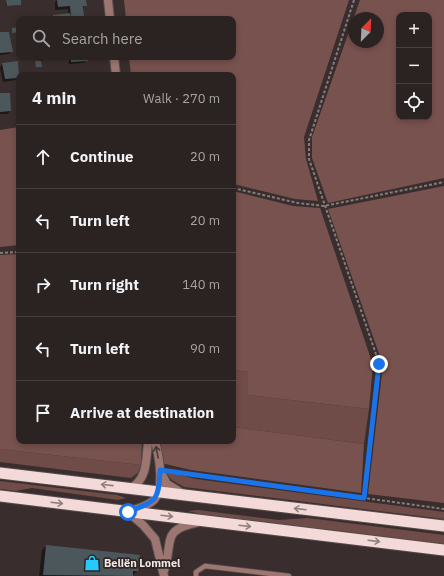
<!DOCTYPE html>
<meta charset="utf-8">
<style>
:root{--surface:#2b2222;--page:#332a2a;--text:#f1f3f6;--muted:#a6a4a5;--line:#473f40}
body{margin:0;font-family:"IBM Plex Sans",sans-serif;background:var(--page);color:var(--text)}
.controls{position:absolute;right:12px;top:12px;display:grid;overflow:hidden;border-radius:8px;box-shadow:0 2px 6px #0003}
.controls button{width:36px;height:36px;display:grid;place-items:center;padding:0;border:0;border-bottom:1px solid var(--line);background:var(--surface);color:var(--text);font:20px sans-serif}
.compass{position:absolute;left:348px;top:12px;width:36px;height:36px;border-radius:50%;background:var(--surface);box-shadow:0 2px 6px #0003;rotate:24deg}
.stop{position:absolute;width:12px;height:12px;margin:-9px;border:3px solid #1a73e8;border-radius:50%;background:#fff}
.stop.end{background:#1a73e8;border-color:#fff;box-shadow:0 1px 4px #0008}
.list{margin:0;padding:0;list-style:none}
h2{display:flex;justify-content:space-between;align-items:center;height:52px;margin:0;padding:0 16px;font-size:17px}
h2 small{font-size:13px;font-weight:400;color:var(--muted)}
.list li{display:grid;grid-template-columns:26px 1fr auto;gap:12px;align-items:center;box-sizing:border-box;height:64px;padding:0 16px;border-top:1px solid var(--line)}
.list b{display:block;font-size:15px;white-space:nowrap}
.list em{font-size:13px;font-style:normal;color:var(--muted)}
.icon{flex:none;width:22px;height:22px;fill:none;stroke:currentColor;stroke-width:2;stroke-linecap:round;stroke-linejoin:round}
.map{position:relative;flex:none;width:444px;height:576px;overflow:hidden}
.search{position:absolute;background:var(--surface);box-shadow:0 2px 6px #0003;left:16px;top:16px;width:220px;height:44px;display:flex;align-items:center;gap:10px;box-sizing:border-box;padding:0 14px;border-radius:8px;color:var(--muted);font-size:15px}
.panel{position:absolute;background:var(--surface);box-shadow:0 2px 6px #0003;left:16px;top:72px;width:220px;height:372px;border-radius:8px}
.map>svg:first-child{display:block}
.green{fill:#6f4c48}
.forest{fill:#78524e;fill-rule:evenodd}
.shadow{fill:#0007}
.building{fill:#4c575b}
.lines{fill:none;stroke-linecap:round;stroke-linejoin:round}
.service-casing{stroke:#564c4b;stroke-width:6}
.minor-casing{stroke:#564c4b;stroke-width:10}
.trunk-casing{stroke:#564c4b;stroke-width:13}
.path{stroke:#867c7b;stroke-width:2;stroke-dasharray:3 2;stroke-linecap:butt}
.service{stroke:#9d7672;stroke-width:4.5}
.minor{stroke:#9d7672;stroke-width:8}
.trunk{stroke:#f3dad8;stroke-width:11}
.oneway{stroke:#4a3938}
.oneway2{stroke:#91807e}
.route{stroke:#1a73e8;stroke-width:5}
.labels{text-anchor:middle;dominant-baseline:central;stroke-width:3.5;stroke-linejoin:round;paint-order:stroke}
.poi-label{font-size:11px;font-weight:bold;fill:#f1eae9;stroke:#2f2524;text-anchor:start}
</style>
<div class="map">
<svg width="444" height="576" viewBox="0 0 444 576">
<rect width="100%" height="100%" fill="#392e2d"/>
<path class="green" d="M233,370L248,372V395L369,409L364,444L233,427Z
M0,449L141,465L139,472L131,478L0,462Z
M164,471L196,479L444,512V519L184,487L172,480Z
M0,481L117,495L126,498L118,500L32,488L15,491L0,489Z
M198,510L279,520L308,518L444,535V544L204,515L188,511Z"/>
<path class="forest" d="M124,0H349L304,137L306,159L318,201L295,199L233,184V75H131L129,57H233V19H126Z
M360,0H444V178L328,203L312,158V137ZM399,15H429V117H399ZM354,18H378V42H354Z
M19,127V245L0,247V130Z
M444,186V503L368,494L383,365L328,209Z
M233,191L293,206L320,208L373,365L369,409L248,395V372L233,370Z
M19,254V441H142L141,465L0,449V255Z
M233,427L364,444L361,493L191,470L161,463L158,441H233Z"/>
<path class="shadow" d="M20,0L19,5L6,6L7,1Z
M57,0H85L83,15L80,18L47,19L53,16L68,14V9L55,10V2Z
M0,33L12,52L9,54L0,55Z
M40,57H46V59L41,61Z
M68,57H86L87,60L84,63L69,64Z
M2,64L19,77L16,80L3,82L0,68Z
M0,94L10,111L8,114H0Z
M46,546L137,571L132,576H39L42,550Z"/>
<path class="building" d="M6,0H21V5L7,6Z
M57,0H86L87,6H83L84,16L71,17L70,6L58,7Z
M70,13L71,19H47L53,17V15Z
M19,27V32L12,33V28Z
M0,32H9L13,52L0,53Z
M71,57H87L88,61L71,62Z
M18,61L19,78L5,79L2,63Z
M35,61H41L42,67H36Z
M0,93H10L11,111L0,112Z
M46,545L140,555L138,571H133V576L43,575Z"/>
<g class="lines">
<defs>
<path id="service" d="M196,576V572L205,566L289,576"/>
<path id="minor" d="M108,0L110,19
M114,57L116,75
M155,441C159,456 165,488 154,500C148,506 136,509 128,512L143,525L155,539L164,576
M160,471L167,484L180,492
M131,488C148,478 146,459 148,441
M164,571C174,540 160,530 199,522"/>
<path id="trunk" d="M0,473L444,526
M0,496L444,550"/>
</defs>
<use href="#service" class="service-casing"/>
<use href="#minor" class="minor-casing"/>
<use href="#trunk" class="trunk-casing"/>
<path class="path" d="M354,0L309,140V159L379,363L364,498
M233,188L298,203L324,206L444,182
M0,253L19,252
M169,471L444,509"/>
<use href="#service" class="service"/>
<use href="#minor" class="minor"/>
<use href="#trunk" class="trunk"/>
</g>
<defs><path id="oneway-shaft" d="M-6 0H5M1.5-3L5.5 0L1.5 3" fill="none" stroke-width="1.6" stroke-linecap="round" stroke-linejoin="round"/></defs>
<use class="oneway" href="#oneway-shaft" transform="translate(157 452) rotate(-101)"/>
<g class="oneway2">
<use href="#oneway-shaft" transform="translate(107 485) rotate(-174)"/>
<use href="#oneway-shaft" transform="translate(57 503) rotate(7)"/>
<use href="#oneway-shaft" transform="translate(300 509) rotate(-173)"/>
<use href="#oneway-shaft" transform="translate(167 516) rotate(7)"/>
<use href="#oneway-shaft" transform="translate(245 526) rotate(7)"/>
<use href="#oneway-shaft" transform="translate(374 541) rotate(7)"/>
</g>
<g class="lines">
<path class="route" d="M128,512C156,501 159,501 160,470L364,498L379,364"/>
</g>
<defs>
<symbol id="shop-bare" viewBox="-9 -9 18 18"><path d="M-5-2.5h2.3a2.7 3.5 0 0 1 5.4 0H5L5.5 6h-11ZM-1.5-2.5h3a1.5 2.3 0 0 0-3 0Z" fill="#25c9fe" stroke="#2f2524" stroke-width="2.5" paint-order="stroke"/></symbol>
</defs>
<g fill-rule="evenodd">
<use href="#shop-bare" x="81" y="552" width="22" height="22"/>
</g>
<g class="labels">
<g class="poi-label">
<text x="104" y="563">Beliën Lommel</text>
</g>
</g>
</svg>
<div class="controls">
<button>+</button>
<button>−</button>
<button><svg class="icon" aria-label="locate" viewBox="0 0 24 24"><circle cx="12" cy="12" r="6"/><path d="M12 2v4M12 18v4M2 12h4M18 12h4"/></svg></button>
</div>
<svg class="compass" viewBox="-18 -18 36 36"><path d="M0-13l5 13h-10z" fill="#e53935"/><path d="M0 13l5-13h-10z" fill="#a6a4a5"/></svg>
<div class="stop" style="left:128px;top:512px"></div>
<div class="stop end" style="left:379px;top:364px"></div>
<div class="search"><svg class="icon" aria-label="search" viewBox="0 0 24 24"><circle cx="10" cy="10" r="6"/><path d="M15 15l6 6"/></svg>Search here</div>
<section class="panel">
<h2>4 min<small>Walk · 270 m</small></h2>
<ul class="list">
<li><svg class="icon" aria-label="ahead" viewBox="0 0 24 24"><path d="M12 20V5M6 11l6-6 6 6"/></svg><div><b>Continue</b></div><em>20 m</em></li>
<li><svg class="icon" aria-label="left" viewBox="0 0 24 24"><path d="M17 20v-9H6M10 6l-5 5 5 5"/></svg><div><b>Turn left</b></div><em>20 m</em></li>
<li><svg class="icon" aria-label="right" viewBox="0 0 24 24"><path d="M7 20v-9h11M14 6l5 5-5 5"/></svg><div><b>Turn right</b></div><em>140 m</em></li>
<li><svg class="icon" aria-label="left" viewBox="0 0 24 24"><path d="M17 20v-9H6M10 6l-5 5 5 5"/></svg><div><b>Turn left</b></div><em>90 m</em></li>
<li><svg class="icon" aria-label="arrive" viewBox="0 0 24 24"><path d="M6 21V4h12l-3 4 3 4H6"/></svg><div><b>Arrive at destination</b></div></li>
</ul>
</section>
</div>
